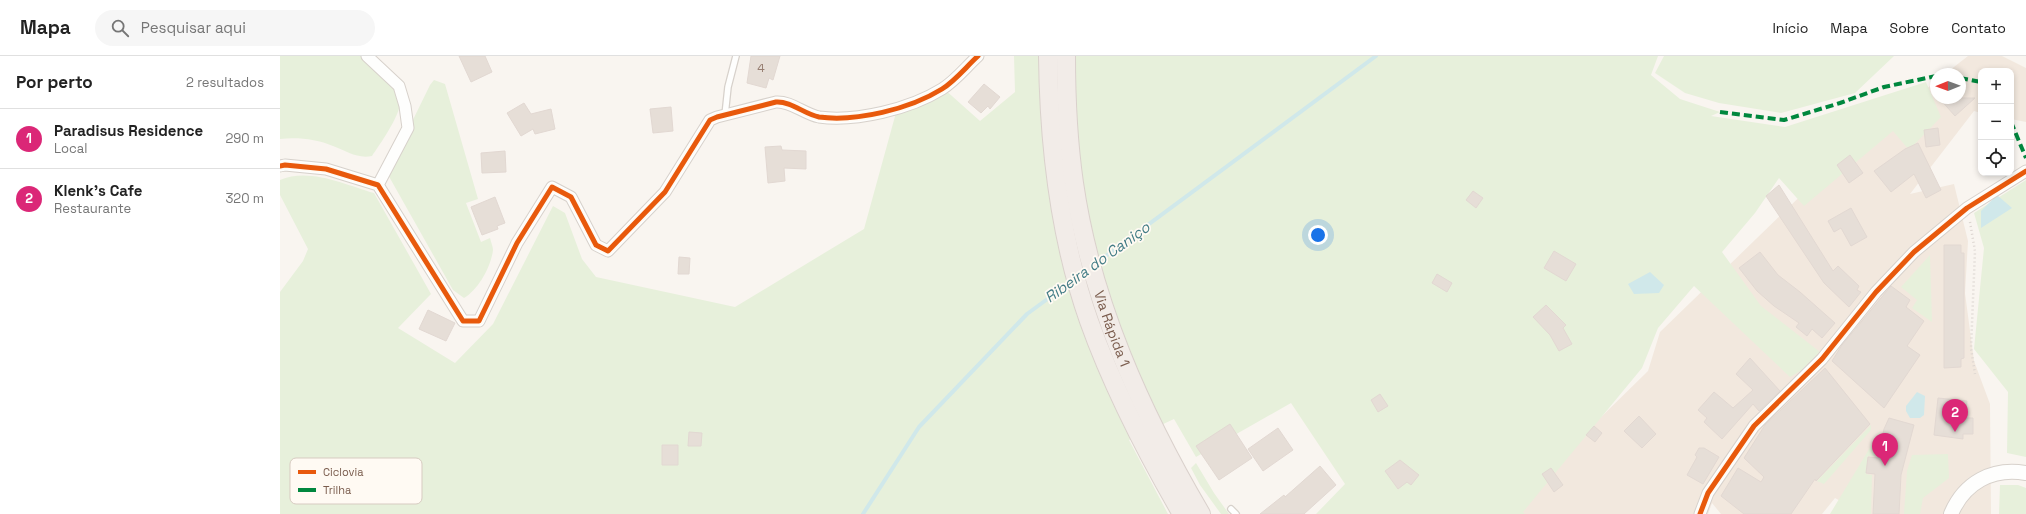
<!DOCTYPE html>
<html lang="pt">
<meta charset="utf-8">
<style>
:root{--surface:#fff;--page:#f6f6f6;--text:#222;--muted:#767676;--line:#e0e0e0;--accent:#db2777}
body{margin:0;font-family:"Space Grotesk",sans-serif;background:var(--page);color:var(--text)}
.controls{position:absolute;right:12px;top:12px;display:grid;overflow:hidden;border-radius:8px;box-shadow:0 2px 6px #0003}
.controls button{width:36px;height:36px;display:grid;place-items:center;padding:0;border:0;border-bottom:1px solid var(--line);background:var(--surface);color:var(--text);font:20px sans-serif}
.compass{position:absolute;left:1650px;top:12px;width:36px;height:36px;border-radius:50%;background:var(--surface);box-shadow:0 2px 6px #0003;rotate:269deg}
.you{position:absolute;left:1038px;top:179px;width:14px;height:14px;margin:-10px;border:3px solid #fff;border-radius:50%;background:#1a73e8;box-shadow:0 0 0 6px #1a73e833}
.badge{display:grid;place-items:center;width:26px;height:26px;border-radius:50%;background:var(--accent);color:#fff;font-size:13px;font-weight:700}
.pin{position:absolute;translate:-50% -33px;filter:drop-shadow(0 1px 2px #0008)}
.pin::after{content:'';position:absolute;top:21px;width:14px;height:12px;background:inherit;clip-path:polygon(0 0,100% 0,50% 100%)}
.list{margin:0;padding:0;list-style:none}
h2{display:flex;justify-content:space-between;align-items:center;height:52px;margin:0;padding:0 16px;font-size:17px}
h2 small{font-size:13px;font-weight:400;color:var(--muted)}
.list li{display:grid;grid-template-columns:26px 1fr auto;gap:12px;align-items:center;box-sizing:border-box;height:60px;padding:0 16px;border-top:1px solid var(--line)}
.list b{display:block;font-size:15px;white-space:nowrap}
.list p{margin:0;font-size:13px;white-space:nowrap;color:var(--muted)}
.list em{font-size:13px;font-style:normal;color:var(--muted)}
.icon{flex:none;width:22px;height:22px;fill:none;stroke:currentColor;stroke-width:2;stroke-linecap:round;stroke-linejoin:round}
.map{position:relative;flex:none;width:1746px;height:458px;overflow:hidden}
header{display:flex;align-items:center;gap:24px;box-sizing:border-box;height:56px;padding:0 20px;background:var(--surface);border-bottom:1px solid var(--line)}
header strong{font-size:19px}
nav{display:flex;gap:22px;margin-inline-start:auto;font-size:14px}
.search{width:280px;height:36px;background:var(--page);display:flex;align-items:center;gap:10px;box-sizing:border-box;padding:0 14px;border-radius:22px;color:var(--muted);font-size:15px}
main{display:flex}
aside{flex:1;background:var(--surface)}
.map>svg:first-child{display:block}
.residential{fill:#f2e8de}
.green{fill:#e7f0db}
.water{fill:#d0e8ea}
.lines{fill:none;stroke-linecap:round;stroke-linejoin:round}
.stream{stroke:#d0e8ea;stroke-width:4}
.building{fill:#e6ded7;stroke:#e2d8d2}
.service-casing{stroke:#d7d1cb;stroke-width:8}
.minor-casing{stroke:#d7d1cb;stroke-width:13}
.tertiary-casing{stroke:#d7d1cb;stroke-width:16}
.trunk-casing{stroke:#dad1cc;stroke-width:20}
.path{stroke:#dcd5d0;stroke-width:2.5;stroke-dasharray:1 3;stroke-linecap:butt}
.service{stroke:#fefefd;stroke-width:5.5}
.minor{stroke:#fefefd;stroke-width:11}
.tertiary{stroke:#fefefd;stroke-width:14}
.trunk{stroke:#f2ece8;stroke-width:18}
.quiet{stroke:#00873e;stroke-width:4;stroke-dasharray:8 4;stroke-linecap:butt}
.cycleway-casing{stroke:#fffaf3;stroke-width:8}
.cycleway{stroke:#e8590c;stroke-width:5}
.labels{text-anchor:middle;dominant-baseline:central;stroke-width:3.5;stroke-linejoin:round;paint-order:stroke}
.number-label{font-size:12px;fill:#977e72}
.street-label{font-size:14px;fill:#7a5c4d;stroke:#fffaf3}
.water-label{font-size:15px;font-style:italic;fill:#437c86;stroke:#fffaf3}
.key{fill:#fffaf3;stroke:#d7cbc1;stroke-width:1}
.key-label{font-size:11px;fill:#7a5c4d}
</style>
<header>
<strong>Mapa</strong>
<div class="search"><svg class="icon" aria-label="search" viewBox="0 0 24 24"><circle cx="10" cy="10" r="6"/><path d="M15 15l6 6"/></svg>Pesquisar aqui</div>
<nav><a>Início</a><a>Mapa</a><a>Sobre</a><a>Contato</a></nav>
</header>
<main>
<aside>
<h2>Por perto<small>2 resultados</small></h2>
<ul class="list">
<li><span class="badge">1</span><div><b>Paradisus Residence</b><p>Local</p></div><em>290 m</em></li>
<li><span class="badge">2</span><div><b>Klenk's Cafe</b><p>Restaurante</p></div><em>320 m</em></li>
</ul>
</aside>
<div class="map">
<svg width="1746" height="458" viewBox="0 0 1746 458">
<rect width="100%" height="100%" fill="#f9f5f0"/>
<path class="residential" d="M1688,0H1722L1746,12V66L1731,63V15H1701V57L1694,55L1630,138L1674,128L1688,185L1685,237L1694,305L1710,348L1711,458H1584L1555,442L1542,458H1441L1432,447L1428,458H1222L1368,315L1380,276L1540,121L1656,25V42H1680V18H1665Z"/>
<path class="green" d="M0,0H93C104,11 118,29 120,45C122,57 99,90 92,100C77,103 67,95 53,90C37,83 17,81 0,83Z
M734,0H1378L1371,19L1400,43L1440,56L1431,60L1505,71L1646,26L1661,61L1629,94L1613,75L1524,150L1499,122L1475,157L1442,196L1481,250L1540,296L1522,314L1510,321L1414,230L1378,272L1362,312L1243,456L1245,458H1036L1065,428L1011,347L916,401L894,363L849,384L888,458H0V236L23,205L28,193L0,139V124C29,111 66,129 94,137L151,238L118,272L175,307L213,268L273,150L285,157L302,203L316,221L455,251L584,173L617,53L663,32L700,65L735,36Z
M1384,0H1614L1575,37L1501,57L1439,47L1405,37L1375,17Z
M154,24L165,28L198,143L186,147L201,186L210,182C211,186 213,191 213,194C211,211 198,234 184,242L173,234L107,117L150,29Z
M1746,124V401L1727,397L1728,336L1694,293L1704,192L1694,157Z
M1650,199L1652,266L1632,252L1637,244L1621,231Z
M1591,369V374L1544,428L1537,425Z
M1600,375L1595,400H1588L1586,418L1592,419L1591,458H1550Z
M1668,398L1669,422L1643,442L1640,458H1624L1627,415L1632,399Z
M916,407L934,437L949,458H941L920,429L911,412Z
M1720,429H1738L1746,432V458H1719Z"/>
<path class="water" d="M1717,139L1732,152L1701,172V155Z
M1370,216L1384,229L1379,237L1354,238L1348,228Z
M1637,336L1645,340L1644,359L1640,362H1630L1626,355V350Z"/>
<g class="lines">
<path class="stream" d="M815,208L1096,0
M583,458L639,371L747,258L792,225"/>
</g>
<path class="building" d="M179,0H205L212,16L191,26Z
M471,0H500L493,24L489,22L486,32L467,27Z
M704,28L720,41L710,53L708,50L701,57L688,46Z
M1659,42H1695L1675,60Z
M244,47L251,58L271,53L275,73L255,78L253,73L241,80L227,57Z
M391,51L393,75L373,77L370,53Z
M1658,72L1660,89L1646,91L1644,74Z
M1638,87L1661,134L1646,142L1634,118L1611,136L1594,115L1625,93Z
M501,90L502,94L526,95V113L504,112L505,125L488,127L485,91Z
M225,95L226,116L202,117L201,97Z
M1570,99L1583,117L1569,127L1557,109Z
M1499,129L1553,215L1558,210L1579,230L1577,234L1581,236L1569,251L1544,227L1486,140Z
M1193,135L1203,142L1196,152L1186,144Z
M215,141L225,167L217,170L218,173L202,179L191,151Z
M1571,152L1587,181L1571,190L1561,172L1554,176L1548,165Z
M1664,189H1681V197H1684V302L1681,303V311L1664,312Z
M1274,195L1296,208L1286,225L1264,212Z
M1480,196L1498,219L1520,236L1555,267L1542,282L1532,273L1527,280L1516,271L1519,267L1494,250L1477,235L1459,212Z
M399,201L410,202L409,218H398Z
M1157,218L1172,227L1167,236L1152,227Z
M1611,230L1630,244L1626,251L1644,265L1627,290L1640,299L1604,352L1552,305L1562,289Z
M1266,249L1286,269L1283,272L1292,288L1279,295L1270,279L1253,261Z
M148,254L175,267L166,285L139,273Z
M1470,302L1500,335L1479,355L1473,348L1442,383L1424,366L1427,362L1418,354L1434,336L1453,352L1473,334L1456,318Z
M1545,312L1590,368L1536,425L1535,423L1511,458H1464L1441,440L1458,412L1481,426L1484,421L1464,402L1485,369Z
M1100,338L1108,350L1098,356L1091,344Z
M1658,342L1687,345L1685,362H1693V378H1683V383L1654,379Z
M1359,360L1376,378L1362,392L1344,375Z
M1609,362L1634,369L1621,419L1619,458H1593L1595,418L1586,417L1588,401L1598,402L1604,373Z
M950,368L972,402L939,424L916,390Z
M1314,370L1322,377L1315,386L1306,379Z
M998,372L1013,394L983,415L968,393Z
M409,376L422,377L421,390H408Z
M382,389H398V409H382Z
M1419,392H1424L1439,401L1423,428L1407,419L1417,401L1415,399Z
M1120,404L1139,419L1131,429L1127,426L1118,433L1105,415Z
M1040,410L1056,429L1024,458H980L1004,439L1005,441Z
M1271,412L1283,429L1274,436L1262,418Z"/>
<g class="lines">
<defs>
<path id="service" d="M445,59L448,31L456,0
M951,453L956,458"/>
<path id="minor" d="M87,0L119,30L125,50L128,72L98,129
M0,110L5,109L46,113L98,129L183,265H199L237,187L272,131L291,141L316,189L328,195L385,136L430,64L437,61L496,46C511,45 524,58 539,61C576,66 630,53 662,33C675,25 686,11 698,0
M1420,458L1428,437L1474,370L1542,303L1596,236L1634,196L1687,152L1746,115"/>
<path id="tertiary" d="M1671,458C1684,427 1712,411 1746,417"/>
<g id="trunk">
<path d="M768,0C769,90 779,180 809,265C833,332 866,396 902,458"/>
<path id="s1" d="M786,0C786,42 788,85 794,127C811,245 861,356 921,458"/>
</g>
</defs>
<use href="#service" class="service-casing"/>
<use href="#minor" class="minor-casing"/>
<use href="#tertiary" class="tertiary-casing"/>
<use href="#trunk" class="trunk-casing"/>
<path class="path" d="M1690,166L1695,195L1691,292L1695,318"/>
<use href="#service" class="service"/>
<use href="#minor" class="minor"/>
<use href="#tertiary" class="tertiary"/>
<use href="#trunk" class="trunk"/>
<path class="quiet" d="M1680,22L1701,26
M1440,56L1504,64L1560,47L1604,31L1656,20
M1731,66L1746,102"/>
<defs>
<path id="cycleway" d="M0,110L5,109L46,113L98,129L183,265H199L237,187L272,131L291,141L316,189L328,195L385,136L430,64L437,61L496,46C511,45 524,58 539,61C576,66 630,53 662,33C675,25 686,11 698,0
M1420,458L1428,437L1474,370L1542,303L1596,236L1634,196L1687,152L1746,115"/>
</defs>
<use href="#cycleway" class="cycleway-casing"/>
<use href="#cycleway" class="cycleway"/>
</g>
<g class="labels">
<g class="number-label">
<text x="481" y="12">4</text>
</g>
<g class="street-label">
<text stroke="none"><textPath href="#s1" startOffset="278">Via Rápida 1</textPath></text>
</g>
<g class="water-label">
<text transform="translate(817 206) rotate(-36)">Ribeira do Caniço</text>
</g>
</g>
<rect x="10" y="402" width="132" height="46" rx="6" class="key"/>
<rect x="18" y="414" width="18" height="4" fill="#e8590c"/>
<rect x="18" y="432" width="18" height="4" fill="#00873e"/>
<g class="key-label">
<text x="43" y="420">Ciclovia</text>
<text x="43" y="438">Trilha</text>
</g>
</svg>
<div class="controls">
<button>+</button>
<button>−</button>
<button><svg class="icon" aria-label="locate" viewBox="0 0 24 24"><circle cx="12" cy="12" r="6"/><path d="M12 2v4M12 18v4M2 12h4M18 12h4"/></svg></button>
</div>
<svg class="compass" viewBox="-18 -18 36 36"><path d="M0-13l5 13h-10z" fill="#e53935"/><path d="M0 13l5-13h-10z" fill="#767676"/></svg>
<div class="you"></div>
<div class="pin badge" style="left:1605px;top:410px">1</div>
<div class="pin badge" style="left:1675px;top:376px">2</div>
</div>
</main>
